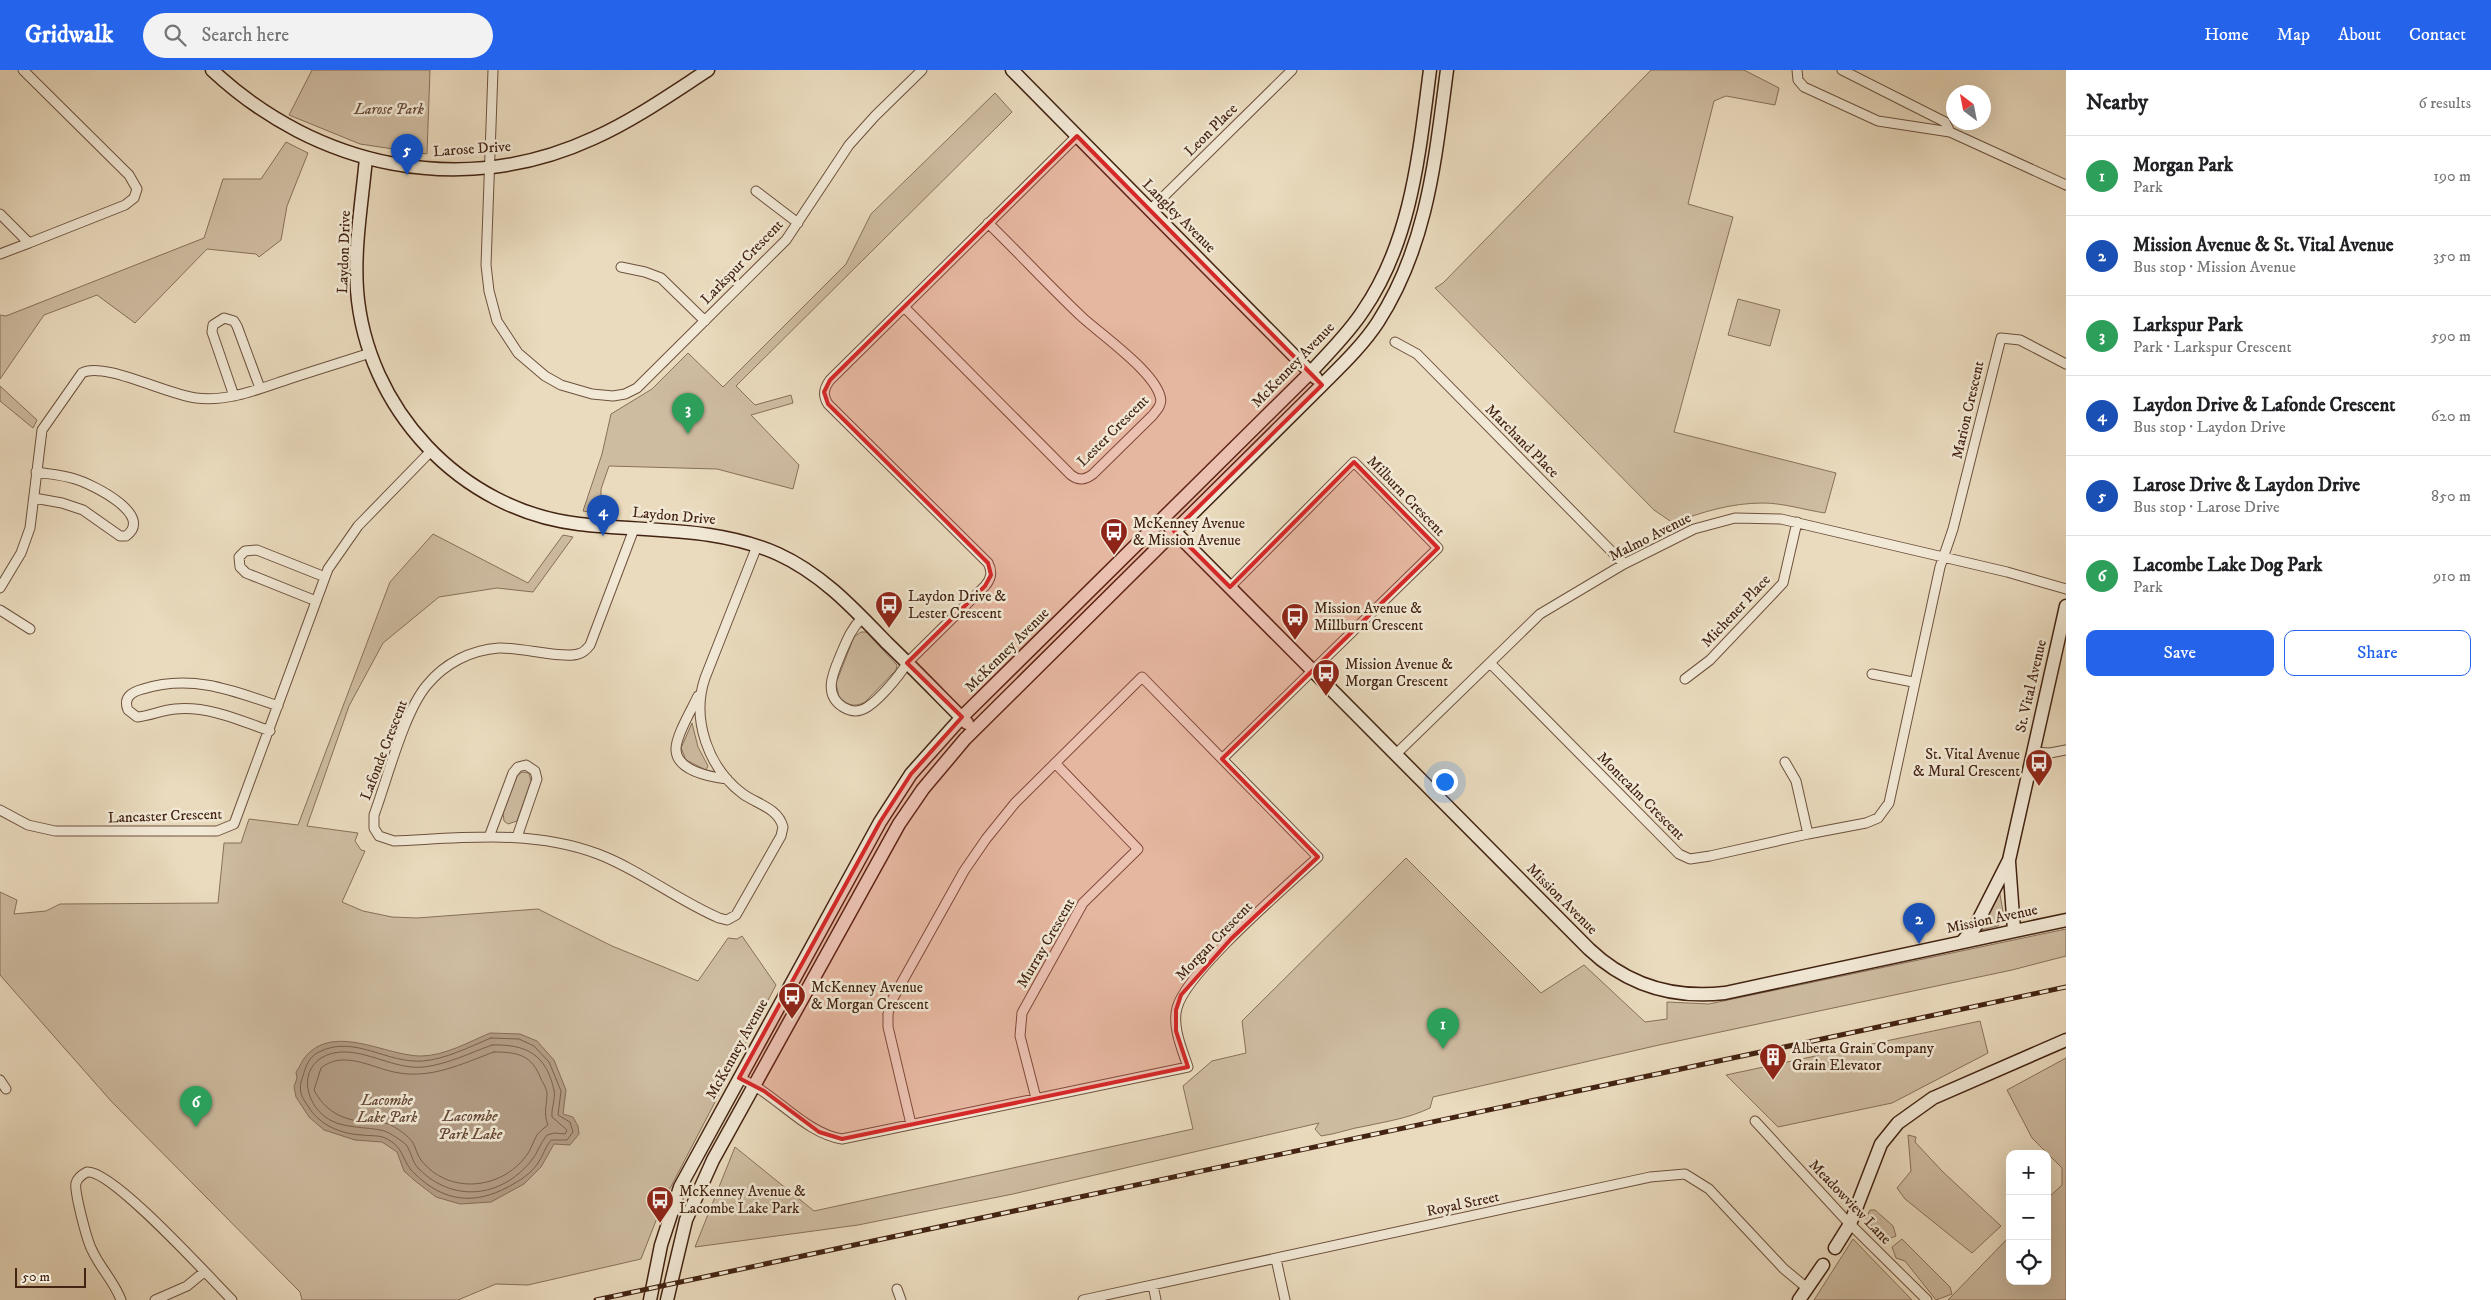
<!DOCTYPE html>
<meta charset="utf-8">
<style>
:root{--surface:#fff;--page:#f2f2f2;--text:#202124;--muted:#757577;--line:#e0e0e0;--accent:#2563eb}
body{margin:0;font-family:"IM FELL DW Pica",serif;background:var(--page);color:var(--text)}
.controls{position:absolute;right:15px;bottom:15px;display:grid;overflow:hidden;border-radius:10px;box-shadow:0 5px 20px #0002}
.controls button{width:45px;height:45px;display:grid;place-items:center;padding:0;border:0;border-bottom:1px solid var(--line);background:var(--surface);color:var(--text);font:25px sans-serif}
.compass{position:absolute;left:1946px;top:15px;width:45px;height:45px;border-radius:50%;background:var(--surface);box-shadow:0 5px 20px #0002;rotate:328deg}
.scale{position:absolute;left:15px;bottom:12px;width:71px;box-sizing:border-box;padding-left:5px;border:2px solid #432312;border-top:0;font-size:14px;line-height:18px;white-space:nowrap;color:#432312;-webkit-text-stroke:4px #f1e8d5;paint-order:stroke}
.you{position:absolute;left:1444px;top:711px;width:18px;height:18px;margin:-12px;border:4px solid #fff;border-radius:50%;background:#1a73e8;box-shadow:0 0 0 8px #1a73e833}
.badge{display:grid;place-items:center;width:32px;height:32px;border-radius:50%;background:var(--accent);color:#fff;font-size:16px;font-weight:700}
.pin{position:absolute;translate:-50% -41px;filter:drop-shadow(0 1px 2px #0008)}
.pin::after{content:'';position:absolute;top:26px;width:18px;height:15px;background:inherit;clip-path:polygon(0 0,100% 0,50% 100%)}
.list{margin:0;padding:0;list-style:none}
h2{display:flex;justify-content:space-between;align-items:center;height:65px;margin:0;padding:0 20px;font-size:21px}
h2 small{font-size:16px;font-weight:400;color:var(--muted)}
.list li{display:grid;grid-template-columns:32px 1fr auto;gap:15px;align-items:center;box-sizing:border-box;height:80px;padding:0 20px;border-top:1px solid var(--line)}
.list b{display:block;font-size:19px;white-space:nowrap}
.list p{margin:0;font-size:16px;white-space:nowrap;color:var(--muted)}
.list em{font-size:16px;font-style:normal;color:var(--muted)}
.actions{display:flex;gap:10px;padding:15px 20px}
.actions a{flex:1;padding:11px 0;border:1px solid var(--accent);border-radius:10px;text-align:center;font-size:18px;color:var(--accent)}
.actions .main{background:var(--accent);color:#fff}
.icon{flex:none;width:28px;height:28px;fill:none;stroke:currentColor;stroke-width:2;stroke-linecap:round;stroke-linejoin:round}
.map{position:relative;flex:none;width:2066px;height:1230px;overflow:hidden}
header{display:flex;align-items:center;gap:30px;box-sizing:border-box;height:70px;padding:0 25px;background:var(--accent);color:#fff}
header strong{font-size:24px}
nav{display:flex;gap:28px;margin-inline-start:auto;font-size:18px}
.search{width:350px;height:45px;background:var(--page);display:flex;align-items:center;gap:12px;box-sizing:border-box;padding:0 18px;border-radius:28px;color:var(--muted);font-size:19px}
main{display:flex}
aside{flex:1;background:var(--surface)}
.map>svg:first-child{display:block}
.green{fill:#cebca1;stroke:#88705a}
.water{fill:#b19c84;stroke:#856c56}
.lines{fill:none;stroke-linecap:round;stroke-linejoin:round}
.shore{stroke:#7a604b;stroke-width:1}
.street-casing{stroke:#6d513d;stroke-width:11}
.secondary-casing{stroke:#432312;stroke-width:15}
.street{stroke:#f1e8d5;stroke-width:9}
.secondary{stroke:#f1e8d5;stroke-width:12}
.rail-casing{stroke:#432312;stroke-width:5}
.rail{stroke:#f1e8d5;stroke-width:3;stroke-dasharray:9;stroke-linecap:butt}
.marked{fill:#d62828;fill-opacity:0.2;stroke:#d62828;stroke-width:4;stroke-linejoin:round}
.labels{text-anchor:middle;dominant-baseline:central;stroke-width:5;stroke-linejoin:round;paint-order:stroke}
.park-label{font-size:15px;font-style:italic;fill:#664936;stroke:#f1e8d5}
.street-label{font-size:15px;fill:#432312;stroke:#f1e8d5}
.poi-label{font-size:15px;fill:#432312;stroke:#f1e8d5;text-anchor:start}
.water-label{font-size:16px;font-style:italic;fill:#644734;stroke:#f1e8d5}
</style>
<header>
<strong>Gridwalk</strong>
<div class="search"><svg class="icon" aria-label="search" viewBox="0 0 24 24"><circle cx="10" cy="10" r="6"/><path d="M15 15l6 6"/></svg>Search here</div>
<nav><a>Home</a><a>Map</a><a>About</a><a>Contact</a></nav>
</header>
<main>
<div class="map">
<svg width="2066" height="1230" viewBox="0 0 2066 1230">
<rect width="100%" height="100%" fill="#eadbbe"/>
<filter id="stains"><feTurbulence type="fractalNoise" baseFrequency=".004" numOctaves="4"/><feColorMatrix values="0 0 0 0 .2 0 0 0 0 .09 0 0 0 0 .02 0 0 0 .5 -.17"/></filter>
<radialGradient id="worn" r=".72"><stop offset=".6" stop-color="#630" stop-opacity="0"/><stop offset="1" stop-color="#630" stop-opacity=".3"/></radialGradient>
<path class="green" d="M312,0H430L427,84L360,74L289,45Z
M1651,0H1744L1779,18L1775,35L1726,26L1714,31L1688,134L1733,147L1674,362L1836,403L1825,443C1805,440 1783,433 1763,433C1731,433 1702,442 1673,453L1654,440L1435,218L1443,213Z
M995,23L1012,42L736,316L755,335L791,325L793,333L751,345L799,395L793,419L717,399L609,396L601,419V444L583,441L602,384L611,344L652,319L688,283L723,317L846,194L871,144Z
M286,72L308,83L287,136L281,170L259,187L256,184L207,179L135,253L97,225L44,245L0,309V245L6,246L204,168L223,109H261Z
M1738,229L1780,240L1770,276L1728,265Z
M0,316L37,350L33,358L0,331Z
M433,464L528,513L563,465L573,467L533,522L497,518L439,527L383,573L349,636L307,756L358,763L355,771L361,780L365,781L342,832L363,841L392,847L417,848L538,839L612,876L698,911L728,868L737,869L742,866L776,915L664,1130L641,1189L528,1215L496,1214L458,1230H302L300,1222L111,1031L0,905V822L17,830L14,844L46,841L60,834L218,833L224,773H241L249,749L298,755L390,512Z
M861,562H866L897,595L896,600L865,632C854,638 847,635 839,627L836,613L854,567Z
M692,653L698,677L708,696L706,700L686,690L681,678Z
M522,702L529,703L531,711L517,751L508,754L504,751L503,743L517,706Z
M1406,788L1541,923L1584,895L1645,952L1667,949V932L1709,934L2066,859V886L2012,900L1659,975L1433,1027L1430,1038C1409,1048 1389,1051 1366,1056C1351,1058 1337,1064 1321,1066L1315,1059L1319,1053L1013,1124L858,1155L695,1177L735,1077L814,1141L1193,1059L1183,1016L1212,991L1246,983L1242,951Z
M1999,819L2004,847L1998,856L1981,860Z
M1980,951L1988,983L1892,1033L1778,1057L1726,1005Z
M2066,988V1230H1948L2010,1166V1211H2047V1129L2062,1115V1098L2032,1068L2007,1020Z
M1908,1065L1916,1067L1915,1072L1943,1102L2001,1156L1972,1183L1905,1129L1897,1118L1911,1101Z
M1870,1140H1875L1893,1156L1896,1166L1883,1171L1866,1148Z
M1853,1169L1912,1230H1814Z
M1902,1169L1950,1217L1952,1224L1936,1230L1905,1191L1896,1188L1892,1177Z"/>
<path class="water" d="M490,963L520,964L537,971L554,990L566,1020L563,1044L573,1047L578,1056L579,1064L570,1075L554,1074L541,1097L524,1114L491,1132L460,1134L436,1127L414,1110L404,1101L397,1082L382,1072L355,1070L324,1060L309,1047L296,1027L294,1017L297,1008L296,1002C300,997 302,990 306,986C335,953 386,986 421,986C444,986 469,972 490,963Z"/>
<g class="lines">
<path class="shore" d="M491,968L519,969L534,976L549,992L561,1021L558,1045L570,1052L573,1062L567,1070H551C545,1077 543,1086 538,1093C531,1104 519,1111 508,1117C474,1135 444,1132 415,1104C401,1091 405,1077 385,1068C379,1065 369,1066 362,1065C341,1064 319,1055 308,1036C302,1028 299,1022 301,1012C305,1001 306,988 319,982C354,964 387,994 423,991C446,989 469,977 491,968Z
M492,975C526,974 546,984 554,1020C556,1028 551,1038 552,1047L567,1060L565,1064L554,1063L547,1065C540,1073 538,1083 531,1091C501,1128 453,1133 419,1099C412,1092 412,1084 407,1076C403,1071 394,1066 389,1063C377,1056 347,1060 330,1050C308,1038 297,1004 321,988C353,969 390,1001 424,997C448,994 470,983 492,975Z
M494,982C518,982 532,985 541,1009C543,1013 547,1019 547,1024C547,1035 543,1043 548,1055C544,1058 540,1061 537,1065C533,1072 531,1080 526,1086C501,1120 448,1125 421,1090C417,1085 416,1078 413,1073C409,1066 397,1058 389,1054C382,1052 373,1052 366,1052C342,1050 325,1041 314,1020L321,998C343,980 370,997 394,1002C430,1010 461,994 494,982Z"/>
<defs>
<path id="street" d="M23,0L129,105L137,119L134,128L125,135L29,173
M493,0L486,195L489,221L497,251L518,283L545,306L561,315L592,324L613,326L625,324L637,318L786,170L849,75L875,46L922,0
M1797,0L1798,10L1804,17L1878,51L1950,62L2066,115
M1842,0L1945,52L1950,62
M756,121L798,153
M1150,140L1292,0
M0,144L29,173L0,184
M621,197L645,202L661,208L705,251
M904,237L1071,405C1079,411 1085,410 1093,404L1152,346C1157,340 1163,334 1160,326C1153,301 1102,265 1083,248C1050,217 1020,184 988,153
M1395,272L1417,284L1624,494
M234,326L212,262L213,255L224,248L234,251L237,256L260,318
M34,428L62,433L83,440L120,466H126C155,445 92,414 75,409C63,405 49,404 36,402
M634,459L590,575C587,579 583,583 578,584C564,589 519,577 499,578C471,580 445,593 427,615C404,642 387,710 374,745V758L379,766L394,771C462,768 532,759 598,784C640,800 677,830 719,848L727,850L736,845L781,766L783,757C778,738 757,734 743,724C708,698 691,649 705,608L757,476
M0,518L21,483L30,458L42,360L82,303C103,291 168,325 196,328C228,332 259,319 289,309C316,300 343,292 370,283
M316,531L246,503L240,497L239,487L245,481L257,480L325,507
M0,540L30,559
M862,548C851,559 847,570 841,584C834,601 822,624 843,637C848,640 855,642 861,640C875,636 900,605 907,593L985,516C991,509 993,502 988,493L828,334C822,325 824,318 830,310L1077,66
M1490,593L1679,784L1690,789L1710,786L1808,764L1866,753L1878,748L1889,733L1940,497L1953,459L2001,268L2020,270L2066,294
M1872,604L1913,612
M1685,609L1710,590L1783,513L1797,452
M698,626C692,639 675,667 676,680C677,701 711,707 727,709
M270,661C239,650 209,636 175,639C162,640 150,646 137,647L128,640C123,628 131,622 143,619C191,604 232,620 278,636
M2033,682L2050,683L2066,680
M1395,685L1540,544L1624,494L1694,459L1735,448L1781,449L2007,502L2066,519
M1222,689L1438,478L1354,392L1230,517
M1785,692L1796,711L1808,764
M0,740L28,755L55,761H217L234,754L328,499L358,456L431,381
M489,767L513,703L518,697L526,695L535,701L537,709L517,767
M739,1008C776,1023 804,1063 842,1069L1188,997C1182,979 1172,957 1177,938C1186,902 1287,816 1318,787L1142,607L1015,733L986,769L964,801L892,930L888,944V957L911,1054
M0,1010L6,1019
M1036,1028L1020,966L1022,943L1083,833L1138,779L1055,693
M1755,1051L1845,1149L1927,1230
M1276,1189L1285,1230
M1153,1215L1156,1230
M897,1219L901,1230
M121,1230C114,1211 100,1198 92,1180C87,1171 74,1121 76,1113C78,1107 83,1104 87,1102C112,1099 210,1208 232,1230
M155,1230L187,1216L204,1202
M1083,1230L1650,1107L1685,1104L1709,1119L1784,1199L1807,1218"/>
<path id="secondary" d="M212,0C317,98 462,129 594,68C634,50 671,24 708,0
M1012,0L1316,308
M366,88C362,132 354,176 357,220C366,338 460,440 579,454C646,462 715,456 778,484C822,504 854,539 887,573C914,599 940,626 967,653
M1169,456L1589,879C1627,915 1673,929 1725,923L2066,850
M2009,792L2014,860
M1962,872L1975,857L2009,790L2066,536
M1835,1178L1850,1154L1881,1074L1898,1053L1933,1028L2066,970
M650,1230L661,1175L680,1117L880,752L911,704L962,647L1311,302C1329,282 1348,264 1363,241C1412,170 1419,83 1430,0
M667,1230L686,1150L713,1090L899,754L923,719L965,669L1322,315C1342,295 1363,275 1378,252C1428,174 1435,89 1447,0
M1799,1230L1823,1195"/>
</defs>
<use href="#street" class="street-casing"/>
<use href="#secondary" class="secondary-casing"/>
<use href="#street" class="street"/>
<use href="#secondary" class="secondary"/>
<defs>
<path id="rail" d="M596,1230L2066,917"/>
</defs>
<use href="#rail" class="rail-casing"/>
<use href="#rail" class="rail"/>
</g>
<path class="marked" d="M1077,66L1322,315L1174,461L1230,517L1354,392L1438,478L1222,689L1318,787L1231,869L1181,925L1176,940V961L1188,997L842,1069L819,1062L764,1021L739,1008L880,752L911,704L962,647L907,593L985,516L991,505L988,493L828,334L824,322L830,310Z"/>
<defs>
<symbol id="bus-pin" viewBox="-11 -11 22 30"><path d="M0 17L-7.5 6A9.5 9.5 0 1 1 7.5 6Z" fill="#8f2418" stroke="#f1e8d5"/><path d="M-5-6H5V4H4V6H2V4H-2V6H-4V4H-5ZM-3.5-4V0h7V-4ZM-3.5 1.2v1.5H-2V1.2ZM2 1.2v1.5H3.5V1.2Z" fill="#fff"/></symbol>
<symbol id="building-pin" viewBox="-11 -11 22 30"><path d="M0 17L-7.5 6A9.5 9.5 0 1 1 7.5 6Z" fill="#8f2418" stroke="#f1e8d5"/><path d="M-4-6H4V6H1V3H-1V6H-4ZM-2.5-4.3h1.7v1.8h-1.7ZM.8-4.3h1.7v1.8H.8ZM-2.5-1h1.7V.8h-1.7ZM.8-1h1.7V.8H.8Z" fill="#fff"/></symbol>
</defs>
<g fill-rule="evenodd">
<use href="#bus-pin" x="1098" y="446" width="32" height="43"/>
<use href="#bus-pin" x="873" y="519" width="32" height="43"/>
<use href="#bus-pin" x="1279" y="531" width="32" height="43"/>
<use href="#bus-pin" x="1310" y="587" width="32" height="43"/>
<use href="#bus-pin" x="2023" y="677" width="32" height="43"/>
<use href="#bus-pin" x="776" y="910" width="32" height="43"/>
<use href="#building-pin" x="1757" y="971" width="32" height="43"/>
<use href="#bus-pin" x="644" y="1114" width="32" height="43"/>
</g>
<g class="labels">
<g class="park-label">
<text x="389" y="39">Larose Park</text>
<text x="387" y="1030">Lacombe<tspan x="387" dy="17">Lake Park</tspan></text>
</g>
<g class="street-label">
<text transform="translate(1211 60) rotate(-45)">Leon Place</text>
<text transform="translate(472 79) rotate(-4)">Larose Drive</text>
<text transform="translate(1179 146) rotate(45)">Langley Avenue</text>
<text transform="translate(344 182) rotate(-88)">Laydon Drive</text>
<text transform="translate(742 192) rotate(-46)">Larkspur Crescent</text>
<text transform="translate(1293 295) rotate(-46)">McKenney Avenue</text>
<text transform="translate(1968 340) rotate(-77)">Marion Crescent</text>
<text transform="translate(1113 361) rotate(-45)">Lester Crescent</text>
<text transform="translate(1522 371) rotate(45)">Marchand Place</text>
<text transform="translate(1406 426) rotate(46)">Milburn Crescent</text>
<text transform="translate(674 446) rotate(5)">Laydon Drive</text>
<text transform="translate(1650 467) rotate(-27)">Malmo Avenue</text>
<text transform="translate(1736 541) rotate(-47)">Michener Place</text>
<text transform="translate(1007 580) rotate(-45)">McKenney Avenue</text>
<text transform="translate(2031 616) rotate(-77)">St. Vital Avenue</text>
<text transform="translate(384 680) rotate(-69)">Lafonde Crescent</text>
<text transform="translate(1641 726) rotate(45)">Montcalm Crescent</text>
<text transform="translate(165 746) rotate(-2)">Lancaster Crescent</text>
<text transform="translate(1562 829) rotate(45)">Mission Avenue</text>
<text transform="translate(1992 849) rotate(-12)">Mission Avenue</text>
<text transform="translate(1214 871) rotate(-46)">Morgan Crescent</text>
<text transform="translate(1046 873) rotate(-60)">Murray Crescent</text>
<text transform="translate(737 979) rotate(-61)">McKenney Avenue</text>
<text transform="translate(1850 1132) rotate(46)">Meadowview Lane</text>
<text transform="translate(1463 1134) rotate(-12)">Royal Street</text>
</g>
<g class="poi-label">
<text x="1133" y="453">McKenney Avenue<tspan x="1133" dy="17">&amp; Mission Avenue</tspan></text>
<text x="908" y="526">Laydon Drive &amp;<tspan x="908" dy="17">Lester Crescent</tspan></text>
<text x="1314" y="538">Mission Avenue &amp;<tspan x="1314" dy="17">Millburn Crescent</tspan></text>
<text x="1345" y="594">Mission Avenue &amp;<tspan x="1345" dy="17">Morgan Crescent</tspan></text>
<text x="2020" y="684" text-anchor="end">St. Vital Avenue<tspan x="2020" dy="17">&amp; Mural Crescent</tspan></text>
<text x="811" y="917">McKenney Avenue<tspan x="811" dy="17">&amp; Morgan Crescent</tspan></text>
<text x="1792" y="978">Alberta Grain Company<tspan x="1792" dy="17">Grain Elevator</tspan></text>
<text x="679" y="1121">McKenney Avenue &amp;<tspan x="679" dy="17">Lacombe Lake Park</tspan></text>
</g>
<g class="water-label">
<text x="470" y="1046">Lacombe<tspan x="470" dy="18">Park Lake</tspan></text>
</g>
</g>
<rect width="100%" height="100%" filter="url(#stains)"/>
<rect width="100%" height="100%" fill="url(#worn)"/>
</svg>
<div class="controls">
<button>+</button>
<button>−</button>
<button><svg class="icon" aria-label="locate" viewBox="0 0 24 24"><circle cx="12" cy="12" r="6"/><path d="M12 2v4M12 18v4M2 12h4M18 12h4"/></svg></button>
</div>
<svg class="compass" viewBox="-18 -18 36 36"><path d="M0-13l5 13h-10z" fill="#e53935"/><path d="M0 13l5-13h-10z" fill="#757577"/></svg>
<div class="scale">50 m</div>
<div class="you"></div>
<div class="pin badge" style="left:1443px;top:979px;background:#2e9e5b">1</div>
<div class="pin badge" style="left:1919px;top:874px;background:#1a4fb4">2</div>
<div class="pin badge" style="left:688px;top:364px;background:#2e9e5b">3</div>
<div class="pin badge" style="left:603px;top:466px;background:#1a4fb4">4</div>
<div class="pin badge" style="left:407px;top:105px;background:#1a4fb4">5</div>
<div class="pin badge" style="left:196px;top:1057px;background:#2e9e5b">6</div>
</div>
<aside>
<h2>Nearby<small>6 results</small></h2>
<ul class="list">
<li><span class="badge" style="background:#2e9e5b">1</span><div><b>Morgan Park</b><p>Park</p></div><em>190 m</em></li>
<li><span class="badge" style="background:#1a4fb4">2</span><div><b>Mission Avenue &amp; St. Vital Avenue</b><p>Bus stop · Mission Avenue</p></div><em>350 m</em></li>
<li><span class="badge" style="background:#2e9e5b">3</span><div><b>Larkspur Park</b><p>Park · Larkspur Crescent</p></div><em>590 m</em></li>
<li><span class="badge" style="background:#1a4fb4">4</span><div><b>Laydon Drive &amp; Lafonde Crescent</b><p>Bus stop · Laydon Drive</p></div><em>620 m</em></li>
<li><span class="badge" style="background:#1a4fb4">5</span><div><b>Larose Drive &amp; Laydon Drive</b><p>Bus stop · Larose Drive</p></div><em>850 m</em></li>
<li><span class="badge" style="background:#2e9e5b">6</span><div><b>Lacombe Lake Dog Park</b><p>Park</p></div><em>910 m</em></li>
</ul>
<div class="actions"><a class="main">Save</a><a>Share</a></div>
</aside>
</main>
